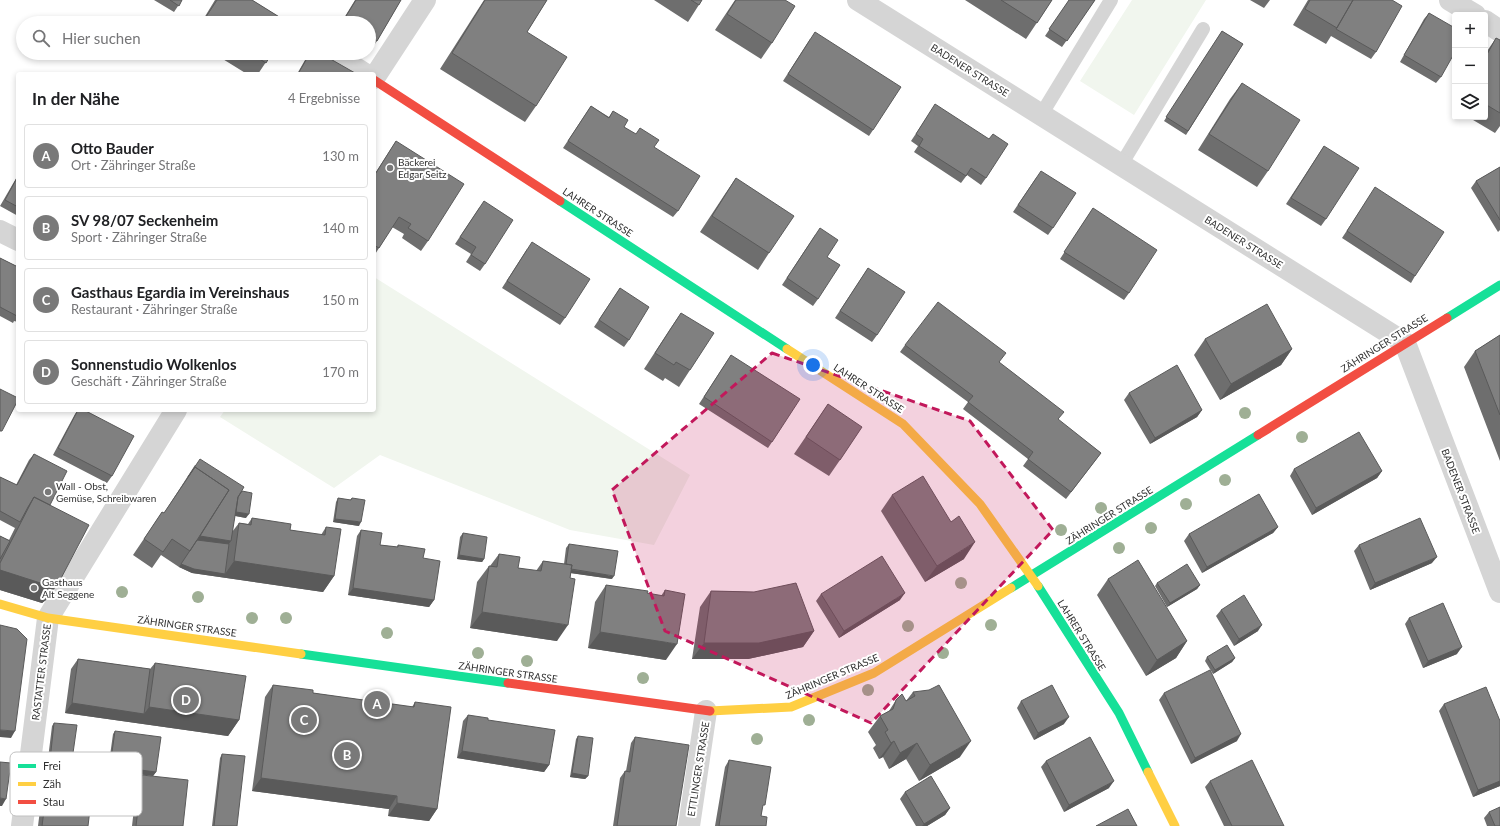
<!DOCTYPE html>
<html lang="de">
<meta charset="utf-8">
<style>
:root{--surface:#fff;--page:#f6f6f6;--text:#202124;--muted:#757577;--line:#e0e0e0;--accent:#797979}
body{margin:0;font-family:Lato,sans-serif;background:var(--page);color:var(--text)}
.controls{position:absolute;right:12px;top:12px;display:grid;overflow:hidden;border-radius:4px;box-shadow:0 2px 6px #0003}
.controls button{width:36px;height:36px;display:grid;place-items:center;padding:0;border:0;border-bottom:1px solid var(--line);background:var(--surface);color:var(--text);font:20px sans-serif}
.you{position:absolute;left:813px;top:365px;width:14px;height:14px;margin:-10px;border:3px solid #fff;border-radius:50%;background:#1a73e8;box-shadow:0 0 0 6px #1a73e833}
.badge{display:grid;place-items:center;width:26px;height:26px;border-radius:50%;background:var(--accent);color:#fff;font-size:13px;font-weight:700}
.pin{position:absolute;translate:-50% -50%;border:2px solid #fff;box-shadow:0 1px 4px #0006}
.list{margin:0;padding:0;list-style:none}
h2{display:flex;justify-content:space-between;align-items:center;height:52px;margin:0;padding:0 16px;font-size:17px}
h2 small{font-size:13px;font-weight:400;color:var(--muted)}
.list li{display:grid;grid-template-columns:26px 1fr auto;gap:12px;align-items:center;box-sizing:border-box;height:64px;margin:0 8px 8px;padding:0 8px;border:1px solid var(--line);border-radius:4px}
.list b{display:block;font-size:15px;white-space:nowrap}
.list p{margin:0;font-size:13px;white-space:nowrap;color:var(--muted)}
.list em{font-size:13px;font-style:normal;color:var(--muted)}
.icon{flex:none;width:22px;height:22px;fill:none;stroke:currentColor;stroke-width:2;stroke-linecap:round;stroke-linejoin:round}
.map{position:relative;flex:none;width:1500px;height:826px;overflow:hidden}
.search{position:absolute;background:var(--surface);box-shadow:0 2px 6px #0003;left:16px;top:16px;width:360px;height:44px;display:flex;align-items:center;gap:10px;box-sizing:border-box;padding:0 14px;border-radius:22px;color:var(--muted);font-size:15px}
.panel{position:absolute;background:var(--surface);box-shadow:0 2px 6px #0003;left:16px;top:72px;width:360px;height:340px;border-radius:4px}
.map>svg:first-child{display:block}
.green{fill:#f1f6ee}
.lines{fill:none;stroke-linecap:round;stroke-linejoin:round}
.lane{stroke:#d5d5d5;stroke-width:14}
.street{stroke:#d5d5d5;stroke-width:22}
.fast{stroke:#16e098;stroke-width:9}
.slow{stroke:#ffcf43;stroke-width:9}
.jam{stroke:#f24e42;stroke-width:9}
.tree{fill:#9faf95}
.wall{fill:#6e6e6e}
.shaded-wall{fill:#5a5a5a}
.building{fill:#808080;stroke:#5a5a5a}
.marked{fill:#c2185b;fill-opacity:0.2;stroke:#c2185b;stroke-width:3;stroke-dasharray:8 5;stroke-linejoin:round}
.poi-dot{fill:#797979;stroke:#fff;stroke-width:1.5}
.labels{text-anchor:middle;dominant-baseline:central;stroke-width:4;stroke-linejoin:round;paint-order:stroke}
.street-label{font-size:10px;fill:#313131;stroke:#fff}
.poi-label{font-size:10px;fill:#313131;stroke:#fff;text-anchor:start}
.key{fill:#fff;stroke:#c1c1c1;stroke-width:1}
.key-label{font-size:11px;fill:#313131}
</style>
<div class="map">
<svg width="1500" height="826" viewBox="0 0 1500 826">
<rect width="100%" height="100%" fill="#fff"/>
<path class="green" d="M1132,0H1206L1134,115L1080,81Z
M374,277L690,475L654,545L570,530L380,455L334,488L220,417L225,410H374Z"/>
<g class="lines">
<path class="lane" d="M1041,115L1111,0
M1121,165L1203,29"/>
<path class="street" d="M858,0L1405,343L1500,592
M1450,0L1475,15
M1485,21L1500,31
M332,53L365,74
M374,78L425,0
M0,231L18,240
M22,826L48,618L176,410
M689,826L706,711"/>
<path class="fast" d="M560,201L787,349
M1447,318L1500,285
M1038,586L1119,713L1148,772
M1011,588L1258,435
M301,654L508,683"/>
<path class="slow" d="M787,349L903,424L980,504L1038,586
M0,604L48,618L301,654
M710,711L791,707L874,673L1011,588
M1148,772L1175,826"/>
<path class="jam" d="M374,80L560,201
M1258,435L1447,318
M508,683L710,711"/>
</g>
<g class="tree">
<circle cx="1245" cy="413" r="6"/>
<circle cx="1302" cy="437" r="6"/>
<circle cx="1225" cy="480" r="6"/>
<circle cx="1186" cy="504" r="6"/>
<circle cx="1101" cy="508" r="6"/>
<circle cx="1151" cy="528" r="6"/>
<circle cx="1061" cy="530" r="6"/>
<circle cx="1119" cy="548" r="6"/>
<circle cx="961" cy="583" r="6"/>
<circle cx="122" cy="592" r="6"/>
<circle cx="198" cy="597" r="6"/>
<circle cx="252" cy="618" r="6"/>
<circle cx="286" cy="618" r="6"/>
<circle cx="991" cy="625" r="6"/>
<circle cx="908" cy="626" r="6"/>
<circle cx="387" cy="633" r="6"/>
<circle cx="478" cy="653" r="6"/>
<circle cx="943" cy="653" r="6"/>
<circle cx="527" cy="661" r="6"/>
<circle cx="643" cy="678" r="6"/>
<circle cx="868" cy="690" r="6"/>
<circle cx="809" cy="720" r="6"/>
<circle cx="757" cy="739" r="6"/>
</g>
<path class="wall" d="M154,0H182L174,12Z
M215,0H252L289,23H201Z
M355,0H401L377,41L372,48L369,46V23H341Z
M484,0H547L527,32L536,106L525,122L440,69Z
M654,0H702L688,22Z
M735,0H785L772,43L761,59L715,30Z
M965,0H1052L1026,39Z
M1069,0H1095L1062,47L1045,36Z
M1250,0H1270L1264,8Z
M1308,0H1392L1376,52L1371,59L1331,36L1326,44L1293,25Z
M1429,13L1441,77L1436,83L1400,62L1424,19Z
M1222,31L1243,44L1186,135L1164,121Z
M1496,38L1500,40V126L1495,133L1468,117H1485V54Z
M810,39L873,130L869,136L783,81Z
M213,53H272L258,74H247Z
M309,53H320L354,74H297Z
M1242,83L1268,171L1257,187L1198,150L1230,99Z
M591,106L609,117L613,111L624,127L654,147L678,211L673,217L563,148Z
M931,111L986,178L981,185L967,175L961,183L914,152L918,146L911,141Z
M396,141L428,241L421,251L402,238L404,234L392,227L374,256V175Z
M1324,146L1326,219L1321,226L1286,204Z
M1500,167V230L1498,232L1471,188L1476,181Z
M18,175V216L0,206Z
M736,178L769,253L758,270L700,232L725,194Z
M1036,178L1053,228L1048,235L1013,212Z
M1371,194L1415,276L1411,283L1342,238Z
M479,208L485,264L480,271L466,262L471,254L455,244Z
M1093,208L1129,293L1124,300L1060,259Z
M815,235L827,257L818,299L813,306L782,285Z
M527,249L565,318L560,325L502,288Z
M0,258L18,267V322L14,321L13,323L0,316Z
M868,268L877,335L872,342L835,318Z
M620,288L629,340L624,347L594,327Z
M681,313L690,370L679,387L665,378L663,381L644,369L670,329Z
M1500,335V461L1464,367L1475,351Z
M1205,339L1292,349L1281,365L1220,400L1194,355Z
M905,345L999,362L1058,420L1101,453L1066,499L1023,466L1028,459L963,409L968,402L900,352Z
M731,355L772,442L768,448L699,404Z
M1129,393L1202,410L1197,417L1150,444L1124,400Z
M828,404L840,460L829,476L794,454Z
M78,410H84L112,476L107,483L53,455L75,414Z
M34,454L50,505L46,600L42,603L0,590V536L9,540L15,528L0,520V477L16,485L29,460Z
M195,465L242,491L246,518L235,516L232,532L239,523L248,524L252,518L290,530L321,535L326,527L334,576L323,592L192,573L179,567L161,555L152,568L133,555L162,512L164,513Z
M1294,469L1382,471L1377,478L1312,515L1290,476Z
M892,495L964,559L925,582L881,511Z
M338,498L350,500L352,498L359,526L333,522L336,502Z
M1278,527L1273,533L1202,573L1184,541L1189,534Z
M361,530L380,545L397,547L398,545L423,558L434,600L429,607L348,595L357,536Z
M463,533L484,559L482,562L457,559L460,537Z
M569,544L612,579L571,573L557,641L470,628L477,582L489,566H490L499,554L518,568L536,571L543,561L564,564L566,548Z
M1359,545L1432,563L1370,590L1354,551Z
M1108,579L1187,641L1176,658L1146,676L1097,595Z
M1157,583L1200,585L1197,589L1167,607L1155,586Z
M606,585L661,596L665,590L666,660L588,648L595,602Z
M711,591L754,592L814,631L803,647L748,659H692L700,607Z
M821,594L900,600L839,638L816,601Z
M1221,610L1258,631L1234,646L1216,616Z
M1409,618L1457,654L1423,668L1405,624Z
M1207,657L1235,658L1232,662L1213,674L1205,661Z
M78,659L150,669L155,663L239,720L228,736L65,713L71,669Z
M273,685L313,693L412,707L415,702L437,809L429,821L388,816L389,809L252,791L265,697Z
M913,692L960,757L919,781L906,759L889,769L883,757L879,759L873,748L876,745L868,732L880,716L889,711L896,700L906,701Z
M1164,693L1237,741L1191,764L1159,700Z
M1021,701L1064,724L1034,740L1017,708Z
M1444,704L1500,721V786L1473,797L1439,711Z
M468,715L488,720L549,765L544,772L457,758L463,721Z
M54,723L72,760L71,782L69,785L45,783L52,726Z
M115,731L156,772L153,776L108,770L113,734Z
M578,736L588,776L585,779L570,777L576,739Z
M635,737L676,826H613L620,778L625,771H626L631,743Z
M222,754L237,826H212L220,758Z
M729,760L762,810L761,816L766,826H715L725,767Z
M1046,761L1109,788L1064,812L1041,767Z
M142,775L183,826H132L137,782Z
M1210,781L1284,826H1224L1205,787Z
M47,788L88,826H38L42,794Z
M905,792L950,808L945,815L927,826H916L900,799Z
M1489,812L1500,826H1487L1484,818Z"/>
<path class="shaded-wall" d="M1292,349L1281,365L1220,400L1231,384Z
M1202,410L1197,417L1150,444L1155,438Z
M1382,471L1377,478L1312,515L1316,508Z
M234,512L249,514L246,518L231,515Z
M335,519L361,522L359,526L333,522Z
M1278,527L1273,533L1202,573L1207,567Z
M199,536L231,541L226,548L194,543Z
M975,542L964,559L925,582L937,566Z
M459,555L484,559L482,562L457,559Z
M1437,557L1432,563L1370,590L1375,583Z
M234,561L334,576L323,592L192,573L179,567L181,564L225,574Z
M565,569L614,576L612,579L563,572Z
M0,570L58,584L46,600L42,603L0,590Z
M1200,585L1197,589L1167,607L1170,603Z
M353,588L434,600L429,607L348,595Z
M905,593L900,600L839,638L844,631Z
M482,612L568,625L557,641L470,628Z
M1262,625L1258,631L1234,646L1239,639Z
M814,631L803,647L748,659H692L704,643Z
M600,632L677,644L666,660L588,648Z
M1187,641L1176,658L1146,676L1157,660Z
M1462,647L1457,654L1423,668L1428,661Z
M1235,658L1232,662L1213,674L1215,670Z
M72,703L144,714L149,707L239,720L228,736L65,713Z
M1069,717L1064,724L1034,740L1038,733Z
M0,730L15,731L11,738L0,737Z
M1241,734L1237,741L1191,764L1195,758Z
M894,741L883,757L879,759L891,743Z
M971,741L960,757L919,781L930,765Z
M917,743L906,759L889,769L900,753Z
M462,751L549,765L544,772L457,758Z
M110,766L156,772L153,776L108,770Z
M572,773L588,776L585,779L570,777Z
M261,778L397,796L389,809L252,791Z
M48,779L71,782L69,785L45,783Z
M1114,781L1109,788L1064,812L1069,805Z
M1500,781V786L1473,797L1478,790Z
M0,798L6,799L2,806H0Z
M397,803L437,809L429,821L388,816Z
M950,808L945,815L927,826H922L924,824Z"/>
<path class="building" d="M170,0H182L179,6Z
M217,0H252L289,23H202Z
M356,0H401L377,41L369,36V23H346L343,21Z
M485,0H547L527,32L567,57L536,106L452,53Z
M691,0H702L699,5Z
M736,0H785L795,6L772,43L727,14Z
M1001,0H1052L1037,23Z
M1069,0H1095L1067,41L1049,29Z
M1310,0H1353L1337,28L1305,9Z
M1353,0H1392L1402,6L1376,52L1336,29Z
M1429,13L1455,28V52L1441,77L1404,55Z
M1222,31L1243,44L1188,131L1166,117Z
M815,32L901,87L873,130L788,74Z
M1496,38L1500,40V113L1485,104V58Z
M250,53H272L266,63Z
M310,53H320L355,73L354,74H298Z
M1242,83L1300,120L1268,171L1209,134Z
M935,104L989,139L993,134L1008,144L986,178L971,168L966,176L919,146L923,139L916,134Z
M591,106L609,118L613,111L628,120L624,127L636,134L640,128L659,140L654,147L700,176L678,211L568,141Z
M396,141L464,184L428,241L408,228L411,224L399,217L379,248L374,245V176Z
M1324,146L1359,168L1326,219L1291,198Z
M1500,167V220L1476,181Z
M1041,171L1076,193L1053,228L1018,205Z
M18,176V207L5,200Z
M736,178L794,216L769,253L712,216Z
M1375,187L1444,232L1415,276L1347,231Z
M484,201L513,220L485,264L471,255L476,247L460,237Z
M1093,208L1157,250L1129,293L1064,252Z
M820,228L838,240L827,257L840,265L818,299L787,278Z
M532,242L590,279L565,318L507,281Z
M0,258L18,267V315L17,316L0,307Z
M868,268L905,292L877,335L840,311Z
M620,288L649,307L629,340L599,320Z
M938,302L1006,353L999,362L1064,412L1058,419L1101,453L1071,492L1028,459L1033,452L968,402L973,396L905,345Z
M1267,304L1292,349L1231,384L1205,339Z
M681,313L714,333L690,370L676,362L674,365L655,353Z
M1500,335V415L1475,351Z
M731,355L800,399L772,442L704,397Z
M1177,365L1202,410L1155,438L1129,393Z
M0,389L18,398V400L2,431H0Z
M828,404L862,427L840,460L806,437Z
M78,410H84L134,436L112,476L58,448Z
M1359,432L1382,471L1316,508L1294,469Z
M34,454L67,471L50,505L34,497L28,507L20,522L0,511V477L17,485Z
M200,459L244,487L238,497L231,541L200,536L229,490L195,467L188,477Z
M195,467L229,490L190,551L172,539L163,552L144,539L162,512L164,513Z
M923,476L951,522L959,516L975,542L937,566L892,495Z
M242,491L252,493L249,514L236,512L238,497Z
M1259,494L1278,527L1207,567L1189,534Z
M34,497L89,525L58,584L53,587L0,570V563Z
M338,498L351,500L352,498L365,500L361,522L335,519Z
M252,518L291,524L290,530L325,535L326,527L341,529L334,576L234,561L239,523L251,525Z
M1420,518L1437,557L1375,583L1359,545Z
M361,530L382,533L380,545L398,547V545L425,549L423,558L440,561L434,600L353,588Z
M463,533L487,537L484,559L459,555Z
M0,536L10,541L0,559Z
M197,540L229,544L225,574L194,569L181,564Z
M569,544L618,551L614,576L571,569L572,565L566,564Z
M499,554L520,557L518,568L541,571L543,561L572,565L570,578L575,579L568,625L482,612L489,566L497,567Z
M882,556L905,593L844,631L821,594Z
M1138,560L1187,641L1157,660L1108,579Z
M1187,564L1200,585L1170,603L1157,583Z
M796,583L814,631L759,643H704L711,591L754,592Z
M606,585L648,591L647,593L664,596L665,590L685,594L677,644L600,632Z
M1244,595L1262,625L1239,639L1221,610Z
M1443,603L1462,647L1428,661L1409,618Z
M0,625L17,629L27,639L15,731L0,730Z
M1227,645L1235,658L1215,670L1207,657Z
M78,659L150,669L144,714L72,703Z
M155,663L246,676L239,720L149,707Z
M1210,670L1241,734L1195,758L1164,693Z
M273,685L313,690V693L414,707L415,702L451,707L437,809L397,803V796L261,778Z
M939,685L971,741L930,765L917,743L900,753L894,741L891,743L885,732L888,730L880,716L893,709L896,700L902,694L906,701L915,696L913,692L929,690Z
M1052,685L1069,717L1038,733L1021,701Z
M1486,687L1500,721V781L1478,790L1444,704Z
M468,715L488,718V720L555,730L549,765L462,751Z
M54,723L77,725L72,760H74L71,782L48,779Z
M115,731L161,737L156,772L110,766Z
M578,736L593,738L588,776L572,773Z
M635,737L689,745L676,826H617L625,771L630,772Z
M1090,737L1114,781L1069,805L1046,761Z
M222,754L245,756L237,826H214Z
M729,760L771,767L765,805H763L761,816L767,817L766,826H719Z
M1252,760L1284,826H1232L1210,781Z
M0,762L11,763L6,799L0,798Z
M142,775L188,780L183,826H136Z
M931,776L950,808L924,824L905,792Z
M47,788L92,792L88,826H42Z
M1500,807V826H1495L1489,812Z
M1128,809L1137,826H1096Z"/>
<path class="marked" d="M772,353L970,421L1053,530L871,723L665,631L612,490Z"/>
<g class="poi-dot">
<circle cx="390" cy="168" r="4"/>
<circle cx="48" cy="492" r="4"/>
<circle cx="34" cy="588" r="4"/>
</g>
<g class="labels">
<g class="street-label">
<text transform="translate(970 70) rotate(32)">BADENER STRASSE</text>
<text transform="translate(598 212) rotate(33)">LAHRER STRASSE</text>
<text transform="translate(1244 242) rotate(32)">BADENER STRASSE</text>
<text transform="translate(1384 343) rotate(-32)">ZÄHRINGER STRASSE</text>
<text transform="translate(869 388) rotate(33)">LAHRER STRASSE</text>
<text transform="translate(1461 491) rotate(69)">BADENER STRASSE</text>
<text transform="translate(1109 515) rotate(-32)">ZÄHRINGER STRASSE</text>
<text transform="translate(187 626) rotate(8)">ZÄHRINGER STRASSE</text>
<text transform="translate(1082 635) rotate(58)">LAHRER STRASSE</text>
<text transform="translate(41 672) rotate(-83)">RASTATTER STRASSE</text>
<text transform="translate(508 672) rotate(8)">ZÄHRINGER STRASSE</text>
<text transform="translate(832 676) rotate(-23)">ZÄHRINGER STRASSE</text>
<text transform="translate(698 769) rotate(-81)">ETTLINGER STRASSE</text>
</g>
<g class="poi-label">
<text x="398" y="162">Bäckerei<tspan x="398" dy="12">Edgar Seitz</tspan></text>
<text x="56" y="486">Wall - Obst,<tspan x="56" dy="12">Gemüse, Schreibwaren</tspan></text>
<text x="42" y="582">Gasthaus<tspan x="42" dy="12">Alt Seggene</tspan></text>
</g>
</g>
<rect x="10" y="752" width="132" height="64" rx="6" class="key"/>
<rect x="18" y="764" width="18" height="4" fill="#16e098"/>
<rect x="18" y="782" width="18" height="4" fill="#ffcf43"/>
<rect x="18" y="800" width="18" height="4" fill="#f24e42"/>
<g class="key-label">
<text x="43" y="770">Frei</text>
<text x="43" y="788">Zäh</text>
<text x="43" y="806">Stau</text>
</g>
</svg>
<div class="controls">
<button>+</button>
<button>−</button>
<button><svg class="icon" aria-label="layers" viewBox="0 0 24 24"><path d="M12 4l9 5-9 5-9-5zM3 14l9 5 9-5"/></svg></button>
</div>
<div class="you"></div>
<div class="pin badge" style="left:377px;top:704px">A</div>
<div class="pin badge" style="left:347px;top:755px">B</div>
<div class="pin badge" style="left:304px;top:720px">C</div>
<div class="pin badge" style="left:186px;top:700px">D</div>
<div class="search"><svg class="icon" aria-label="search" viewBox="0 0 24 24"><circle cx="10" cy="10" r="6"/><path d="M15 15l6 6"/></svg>Hier suchen</div>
<section class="panel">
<h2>In der Nähe<small>4 Ergebnisse</small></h2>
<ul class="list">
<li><span class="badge">A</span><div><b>Otto Bauder</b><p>Ort · Zähringer Straße</p></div><em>130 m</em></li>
<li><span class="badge">B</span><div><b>SV 98/07 Seckenheim</b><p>Sport · Zähringer Straße</p></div><em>140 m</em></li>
<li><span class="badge">C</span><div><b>Gasthaus Egardia im Vereinshaus</b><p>Restaurant · Zähringer Straße</p></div><em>150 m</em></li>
<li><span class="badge">D</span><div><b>Sonnenstudio Wolkenlos</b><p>Geschäft · Zähringer Straße</p></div><em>170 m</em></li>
</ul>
</section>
</div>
